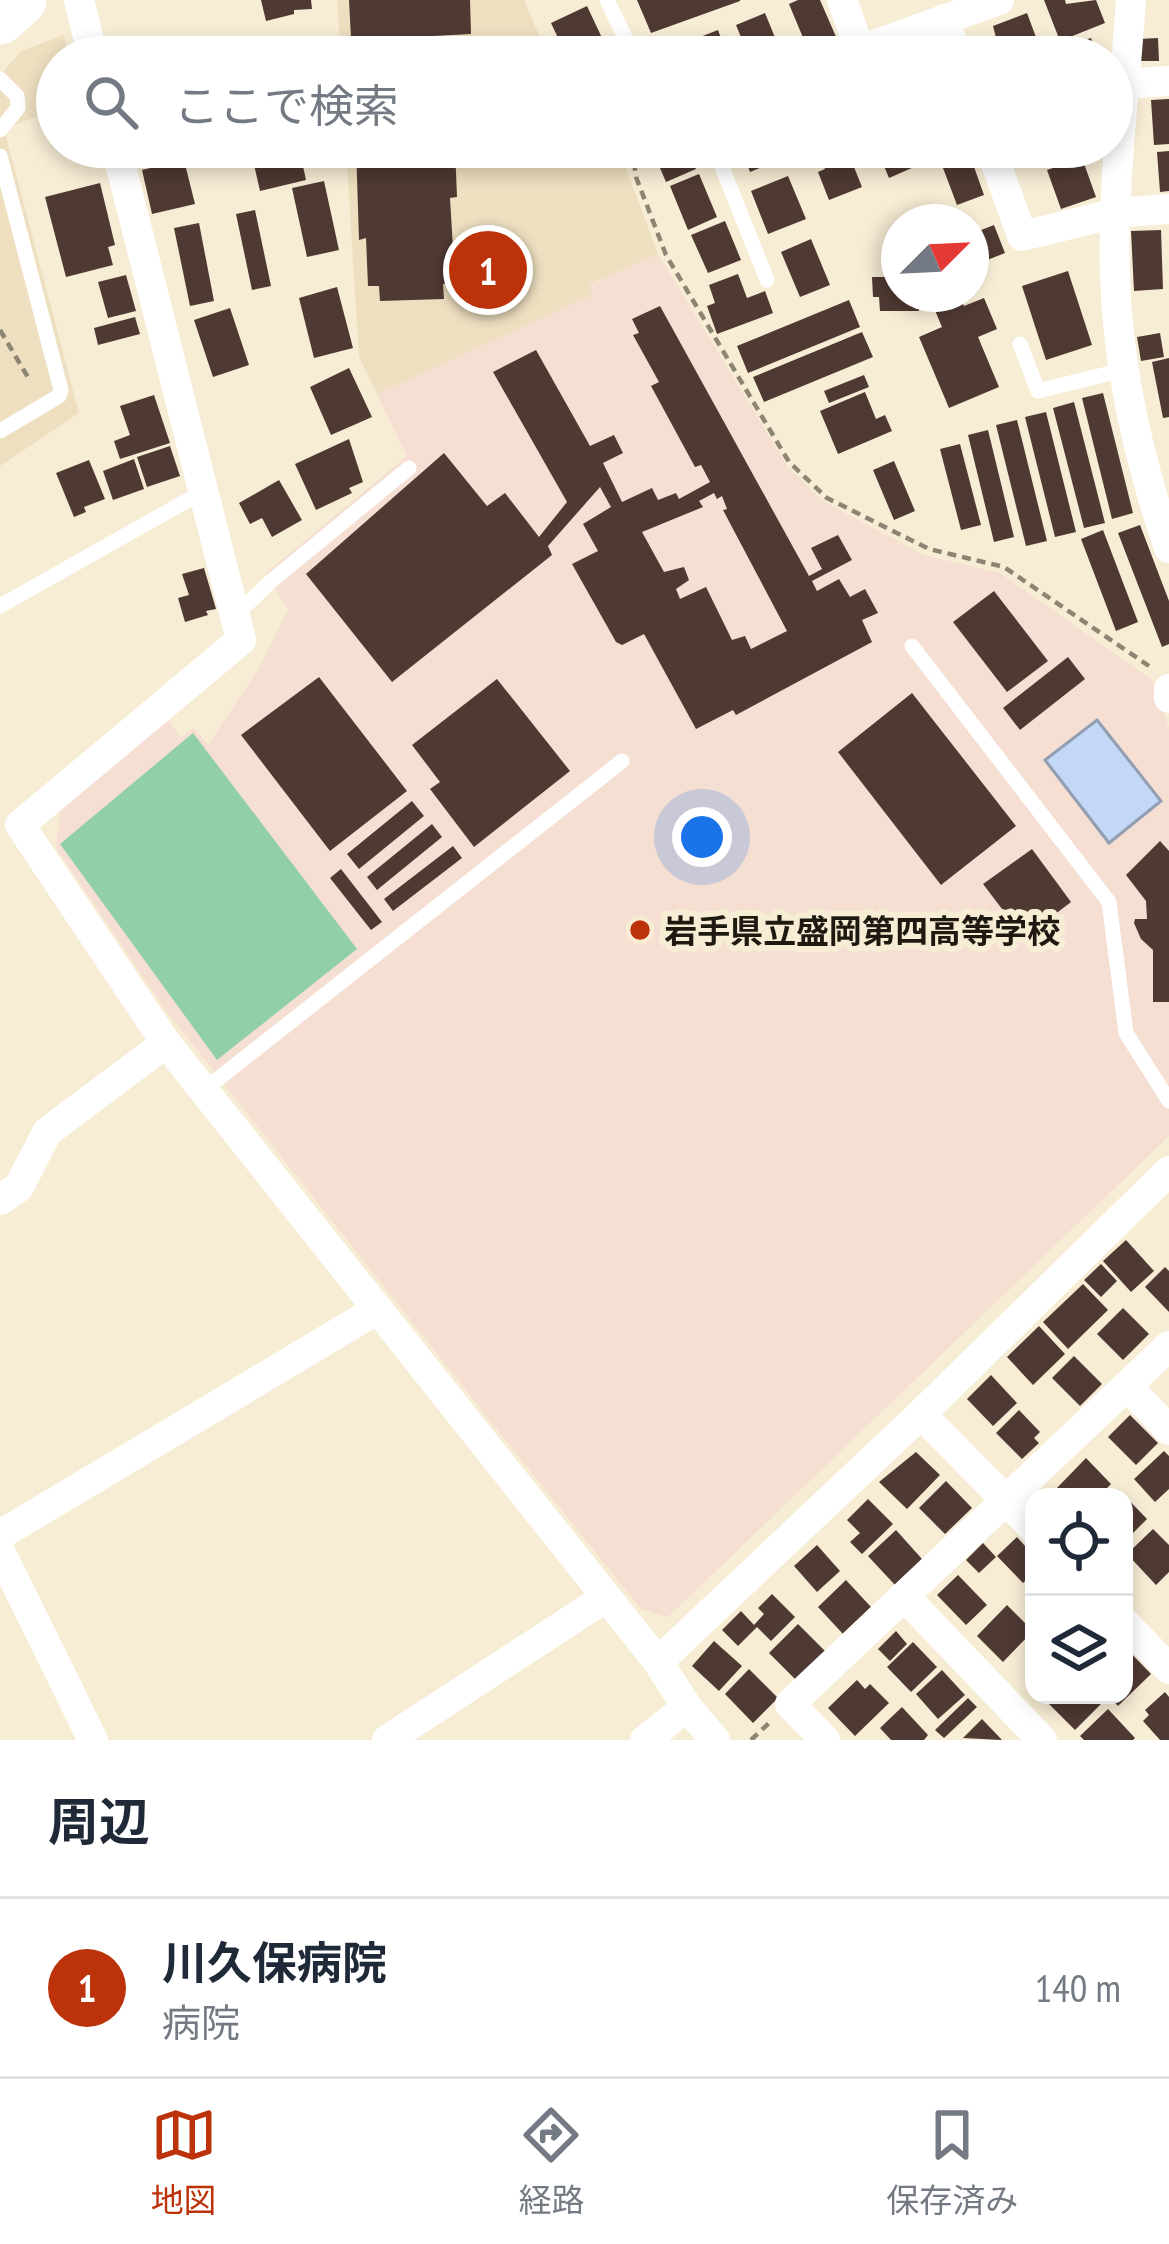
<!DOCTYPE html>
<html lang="ja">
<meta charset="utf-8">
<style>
:root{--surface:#fff;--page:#f6f6f7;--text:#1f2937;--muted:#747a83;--line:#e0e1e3;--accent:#bc320a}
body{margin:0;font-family:"PT Sans Narrow","Noto Sans JP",sans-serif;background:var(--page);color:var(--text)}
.controls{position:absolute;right:36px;bottom:36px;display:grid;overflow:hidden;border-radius:24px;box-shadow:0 6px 18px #0003}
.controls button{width:108px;height:108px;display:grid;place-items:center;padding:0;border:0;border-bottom:3px solid var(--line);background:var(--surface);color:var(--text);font:60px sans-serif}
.compass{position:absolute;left:881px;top:204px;width:108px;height:108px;border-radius:50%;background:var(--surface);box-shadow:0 6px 18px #0003;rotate:66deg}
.you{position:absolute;left:702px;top:837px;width:42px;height:42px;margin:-30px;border:9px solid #fff;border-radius:50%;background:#1a73e8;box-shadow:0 0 0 18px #1a73e833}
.badge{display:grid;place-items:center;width:78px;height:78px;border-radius:50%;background:var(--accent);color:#fff;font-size:39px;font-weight:700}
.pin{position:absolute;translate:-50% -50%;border:6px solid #fff;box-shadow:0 3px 12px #0006}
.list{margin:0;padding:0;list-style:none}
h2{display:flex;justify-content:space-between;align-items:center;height:156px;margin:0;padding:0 48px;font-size:51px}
h2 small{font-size:39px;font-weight:400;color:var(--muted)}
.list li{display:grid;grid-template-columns:78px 1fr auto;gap:36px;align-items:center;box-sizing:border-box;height:180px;padding:0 48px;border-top:3px solid var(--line)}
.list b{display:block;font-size:45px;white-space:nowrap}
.list p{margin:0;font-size:39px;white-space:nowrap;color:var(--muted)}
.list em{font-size:39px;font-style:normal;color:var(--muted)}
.icon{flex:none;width:66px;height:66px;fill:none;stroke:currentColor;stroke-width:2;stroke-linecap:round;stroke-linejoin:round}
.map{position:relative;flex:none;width:1169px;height:1740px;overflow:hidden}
.search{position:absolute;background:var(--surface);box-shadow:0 6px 18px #0003;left:36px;right:36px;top:36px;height:132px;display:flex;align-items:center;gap:30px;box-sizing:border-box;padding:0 42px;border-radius:66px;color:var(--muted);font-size:45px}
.sheet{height:336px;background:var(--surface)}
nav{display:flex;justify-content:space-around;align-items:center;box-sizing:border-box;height:168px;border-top:3px solid var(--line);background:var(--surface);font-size:33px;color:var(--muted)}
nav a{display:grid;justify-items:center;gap:6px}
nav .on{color:var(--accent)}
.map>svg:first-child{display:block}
.built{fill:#eddfc0}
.education{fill:#f5ded2}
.green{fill:#90cfa8}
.water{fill:#c3d7f6;stroke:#929eb1;stroke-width:3}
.building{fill:#4f3933;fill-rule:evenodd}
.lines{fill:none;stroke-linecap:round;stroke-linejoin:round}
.path{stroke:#8d8574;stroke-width:4.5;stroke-dasharray:9 6;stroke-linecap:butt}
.service{stroke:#fff;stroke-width:15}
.minor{stroke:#fff;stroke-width:30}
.trunk{stroke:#fff;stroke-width:51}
.poi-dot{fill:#bc320a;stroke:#f7ecd4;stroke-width:4.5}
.labels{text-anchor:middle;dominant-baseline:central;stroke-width:12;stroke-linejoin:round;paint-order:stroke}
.poi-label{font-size:33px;font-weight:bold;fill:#1e1a11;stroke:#f7ecd4;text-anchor:start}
</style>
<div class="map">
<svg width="1169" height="1740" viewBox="0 0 1169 1740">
<rect width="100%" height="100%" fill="#f7ecd4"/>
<path class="built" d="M337,0H524L548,57H341Z
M64,35L69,57H57V109L4,129L79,413L0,466V76L21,51Z
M346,147H618L658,254L589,285L593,295L377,394L359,357Z"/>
<path class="education" d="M658,254L788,467L823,501L924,555L1000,573L1152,680L1169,728V1136L668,1617L641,1609L481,1409L167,1012L56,848L60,810L167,719L181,738L194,728L208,745L258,670L288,609L265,574L407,456L377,394L592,295L589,286Z"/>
<path class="green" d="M193,733L357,949L217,1060L60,844Z"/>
<path class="water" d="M1097,720L1161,801L1109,843L1045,760Z"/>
<path class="building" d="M261,0H311L312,9L294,10V14L266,21Z
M349,0H470L471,34L415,37L416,57H380V54L392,53V37L351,38Z
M637,0H740V1L651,33Z
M798,0H820L837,39L809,52L789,4Z
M1044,0H1065L1066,4L1096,0L1105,23L1060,41Z
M587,6L611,57H567L551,23Z
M765,13L783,57H749L736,25Z
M1027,13L1040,48L1017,57H1001L993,26Z
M718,30L728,57H693L687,42Z
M1091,38L1098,57H1059L1056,50Z
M1158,38L1159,61H1139L1138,39Z
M265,41L268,57H229L227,49Z
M332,47L333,57H282L281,50Z
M1169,99V144L1154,145L1151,100Z
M356,147H455L457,197L450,198L455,282L443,284L444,299L380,301L379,286H368L366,238L359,240Z
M651,147H687L696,169L666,182Z
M741,147H783L787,157L750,172Z
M823,147H846L862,187L829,200L818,172L825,169L817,150Z
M876,147H914L921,164L889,178Z
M1024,147H1058L1061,156L1032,167Z
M299,148L306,180L260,191L253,160Z
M968,150L984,195L957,205L940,160Z
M1169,151V191L1160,192L1157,152Z
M1082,158L1096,197L1061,209L1047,170Z
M184,160L195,204L152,214L142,170Z
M699,174L717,217L688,230L670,186Z
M788,176L806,219L768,234L751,191Z
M324,181L339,250L307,257L292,188Z
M100,183L115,245L108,247L113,265L66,277L45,197Z
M255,210L271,286L252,290L236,214Z
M725,221L741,260L708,273L691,235Z
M199,223L214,301L190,306L174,228Z
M994,225L1005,253L977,264L971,250V234Z
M1161,230L1163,289L1134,291L1131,231Z
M811,239L830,285L800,297L781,252Z
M1068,271L1092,345L1046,360L1022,286Z
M738,274L747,298L765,291L773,313L717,334L707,306L715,303L709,285Z
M126,275L136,311L108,318L98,282Z
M872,277H899V294H919V311H880L879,297H873Z
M337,287L353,348L314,358L299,298Z
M928,294H959L964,306L984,298L997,329L978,337L999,387L949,408L919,337L942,327Z
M849,300L860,327L748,373L737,346Z
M660,306L809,576L822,569L811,548L838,535L852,560L812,581L817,591L839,579L850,597L865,589L878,613L862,620L872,642L736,715L733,710L696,729L644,634L622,645L616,642L572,564L598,551L583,524L611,507L600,487L548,546L552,555L392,682L306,574L444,453L487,506L505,493L539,537L567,502L493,372L536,350L590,446L614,435L623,453L603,463L622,502L652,488L658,500L676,493L679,499L710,482L701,465L695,467L651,386L659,382L633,335L639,333L632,319ZM714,493L717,499L722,496L727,509L723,510L787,631L751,649L745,636L732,640L706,587L680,599L676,589L689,580L684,567L664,572L642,532L703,507L699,501Z
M230,308L249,365L213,377L194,320Z
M135,317L140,334L98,345L94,328Z
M862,332L873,357L764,402L753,377Z
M1160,333L1164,357L1141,361L1137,337Z
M1169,358V417L1163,418L1152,362Z
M349,368L372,417L331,435L310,387Z
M864,375L869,387L829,403L824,391Z
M865,392L876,419L885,415L892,431L838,454L820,411Z
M1103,393L1133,513L1112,519L1082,398Z
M154,395L170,443L120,459L114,441L130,435L120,406Z
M1074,402L1105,523L1084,528L1053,408Z
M1046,412L1076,532L1055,537L1025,417Z
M1017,420L1047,541L1026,546L996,425Z
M988,430L1014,537L994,542L968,435Z
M349,439L363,482L349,488L352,493L316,510L295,464Z
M960,444L981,525L961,530L940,449Z
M170,446L180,476L147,487L137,457Z
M134,459L144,489L113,500L103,471Z
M89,460L105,499L84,507L86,512L74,517L56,473Z
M894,461L915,511L894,520L873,470Z
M279,480L302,520L272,537L262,518L250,524L239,503Z
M1140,525L1169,601V644L1162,647L1118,533Z
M1103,530L1138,622L1116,631L1081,539Z
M204,568L216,609L206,611L208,615L185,622L178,598L189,595L182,574Z
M994,591L1048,661L1007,692L953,622Z
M1068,657L1085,679L1020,730L1003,708Z
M319,677L407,791L330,851L241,735Z
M497,679L570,771L474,847L430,789L440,782L412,745Z
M912,693L1016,826L941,885L838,752Z
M412,801L424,816L359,869L347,854Z
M432,824L442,837L377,890L367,877Z
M1160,841L1169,851V1002H1153V950L1141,939L1134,923L1135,919H1147L1146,901L1126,875Z
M453,846L462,858L393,911L384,899Z
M1032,849L1071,902L1024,938L983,884Z
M341,869L382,922L371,930L330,878Z
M1126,1240L1154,1271L1131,1292L1103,1261Z
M1101,1264L1117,1281L1101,1297L1084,1280Z
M1165,1267L1169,1271V1312L1145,1287Z
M1083,1284L1108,1310L1068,1349L1043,1322Z
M1123,1308L1149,1334L1123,1360L1097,1334Z
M1039,1326L1065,1354L1033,1385L1007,1357Z
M1074,1356L1102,1384L1080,1406L1052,1378Z
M991,1375L1017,1403L993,1426L967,1399Z
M1019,1410L1040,1432L1034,1438L1039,1443L1022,1459L996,1433Z
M1130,1415L1158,1443L1136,1465L1108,1437Z
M1164,1451L1169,1456V1489L1155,1502L1134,1479Z
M916,1452L940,1475L907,1509L879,1482Z
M1086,1458L1111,1484L1098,1497H1062L1055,1490Z
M946,1481L972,1508L945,1534L919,1508Z
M1119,1490L1147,1519L1124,1542V1497H1112Z
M868,1499L893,1524L862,1554L850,1542L860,1533L847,1520Z
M1153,1529L1169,1545V1572L1156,1585L1127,1554Z
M896,1530L922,1559L895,1585L868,1556Z
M1017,1537L1034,1556V1573L1023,1583L997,1556Z
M983,1543L996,1557L979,1573L966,1560Z
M817,1545L840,1571L817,1592L794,1566Z
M958,1575L987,1605L966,1625L937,1595Z
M846,1580L871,1607L843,1634L818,1607Z
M772,1594L795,1617L771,1641L757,1627L738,1646L722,1630L741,1611L754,1625L764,1614L758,1608Z
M1007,1605L1033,1631L1003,1662L977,1636Z
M798,1624L826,1652L797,1681L769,1653Z
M896,1631L907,1644L890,1661L878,1649Z
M714,1641L742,1666L719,1691L692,1666Z
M913,1642L937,1667L911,1692L887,1667Z
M1124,1646L1151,1674L1118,1706L1108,1695H1124Z
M749,1669L778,1698L753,1723L725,1694Z
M942,1670L965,1695L938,1719L916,1694Z
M857,1680L865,1689L870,1684L889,1703L855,1736L828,1708Z
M1165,1692L1169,1697V1740H1160L1143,1721L1149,1715L1145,1710Z
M1054,1695H1094L1102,1703L1075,1730L1047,1702Z
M968,1698L977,1707L944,1738L935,1730Z
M902,1707L928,1735L924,1740H891L880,1728Z
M1108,1709L1135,1738L1133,1740H1084L1080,1736Z
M982,1719L1002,1740L963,1738Z"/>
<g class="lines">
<path class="path" d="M632,147L636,177L666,255L789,462L827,498L929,549L1004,567L1149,666
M0,330L29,379
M751,1740L769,1723"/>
<path class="service" d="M607,0L632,52
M0,79L17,96L18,108L0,130
M714,147L767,280
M0,156L61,390L59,396L0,431
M119,157L171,147
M1020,344L1038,391L1123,370
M0,606L204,491
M236,615L270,582L409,468
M912,646L1109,902L1126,1033L1169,1101
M204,1090L622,761"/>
<path class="minor" d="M79,0L93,57
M842,0L860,50L999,0
M1131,0C1125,91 1112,185 1115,277C1118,370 1139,461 1169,548
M944,19L958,57
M1125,84L1169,81
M116,147L241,640L20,825L166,1043L658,1662L687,1707L715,1740
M990,147L1022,236L1116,213L1169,209
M1169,689V698
M0,1200L19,1187L47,1132L166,1043
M1127,1386L1169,1430
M921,1414L1034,1529
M0,1535L378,1309
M0,1551L93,1740
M904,1596L1042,1740
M1124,1622L1169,1669
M658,1662L921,1414L1169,1171
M387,1740L605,1598
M645,1740L687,1707
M825,1740L790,1704L1169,1346"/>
<path class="trunk" d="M0,19L21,0"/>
</g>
<circle class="poi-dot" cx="640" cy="930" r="12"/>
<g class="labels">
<g class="poi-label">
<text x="664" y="930">岩手県立盛岡第四高等学校</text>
</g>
</g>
</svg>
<div class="controls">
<button><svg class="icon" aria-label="locate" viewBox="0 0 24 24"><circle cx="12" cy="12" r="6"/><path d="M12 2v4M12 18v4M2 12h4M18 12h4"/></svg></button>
<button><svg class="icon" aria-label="layers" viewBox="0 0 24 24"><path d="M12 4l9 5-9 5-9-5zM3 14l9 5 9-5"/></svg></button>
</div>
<svg class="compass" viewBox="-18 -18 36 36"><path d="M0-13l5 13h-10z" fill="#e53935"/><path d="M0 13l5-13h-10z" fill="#747a83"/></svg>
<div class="you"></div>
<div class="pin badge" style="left:488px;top:270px">1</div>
<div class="search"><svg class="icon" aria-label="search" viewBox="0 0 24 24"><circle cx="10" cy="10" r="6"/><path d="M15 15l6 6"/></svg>ここで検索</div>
</div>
<section class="sheet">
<h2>周辺<small></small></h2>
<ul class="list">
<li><span class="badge">1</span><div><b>川久保病院</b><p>病院</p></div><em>140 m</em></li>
</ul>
</section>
<nav>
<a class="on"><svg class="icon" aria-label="map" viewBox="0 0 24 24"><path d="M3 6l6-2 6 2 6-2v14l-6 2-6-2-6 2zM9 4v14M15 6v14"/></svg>地図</a>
<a><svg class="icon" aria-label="directions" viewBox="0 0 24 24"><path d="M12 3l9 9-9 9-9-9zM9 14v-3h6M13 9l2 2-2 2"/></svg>経路</a>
<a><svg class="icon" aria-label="saved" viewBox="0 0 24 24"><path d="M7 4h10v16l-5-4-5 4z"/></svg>保存済み</a>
</nav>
